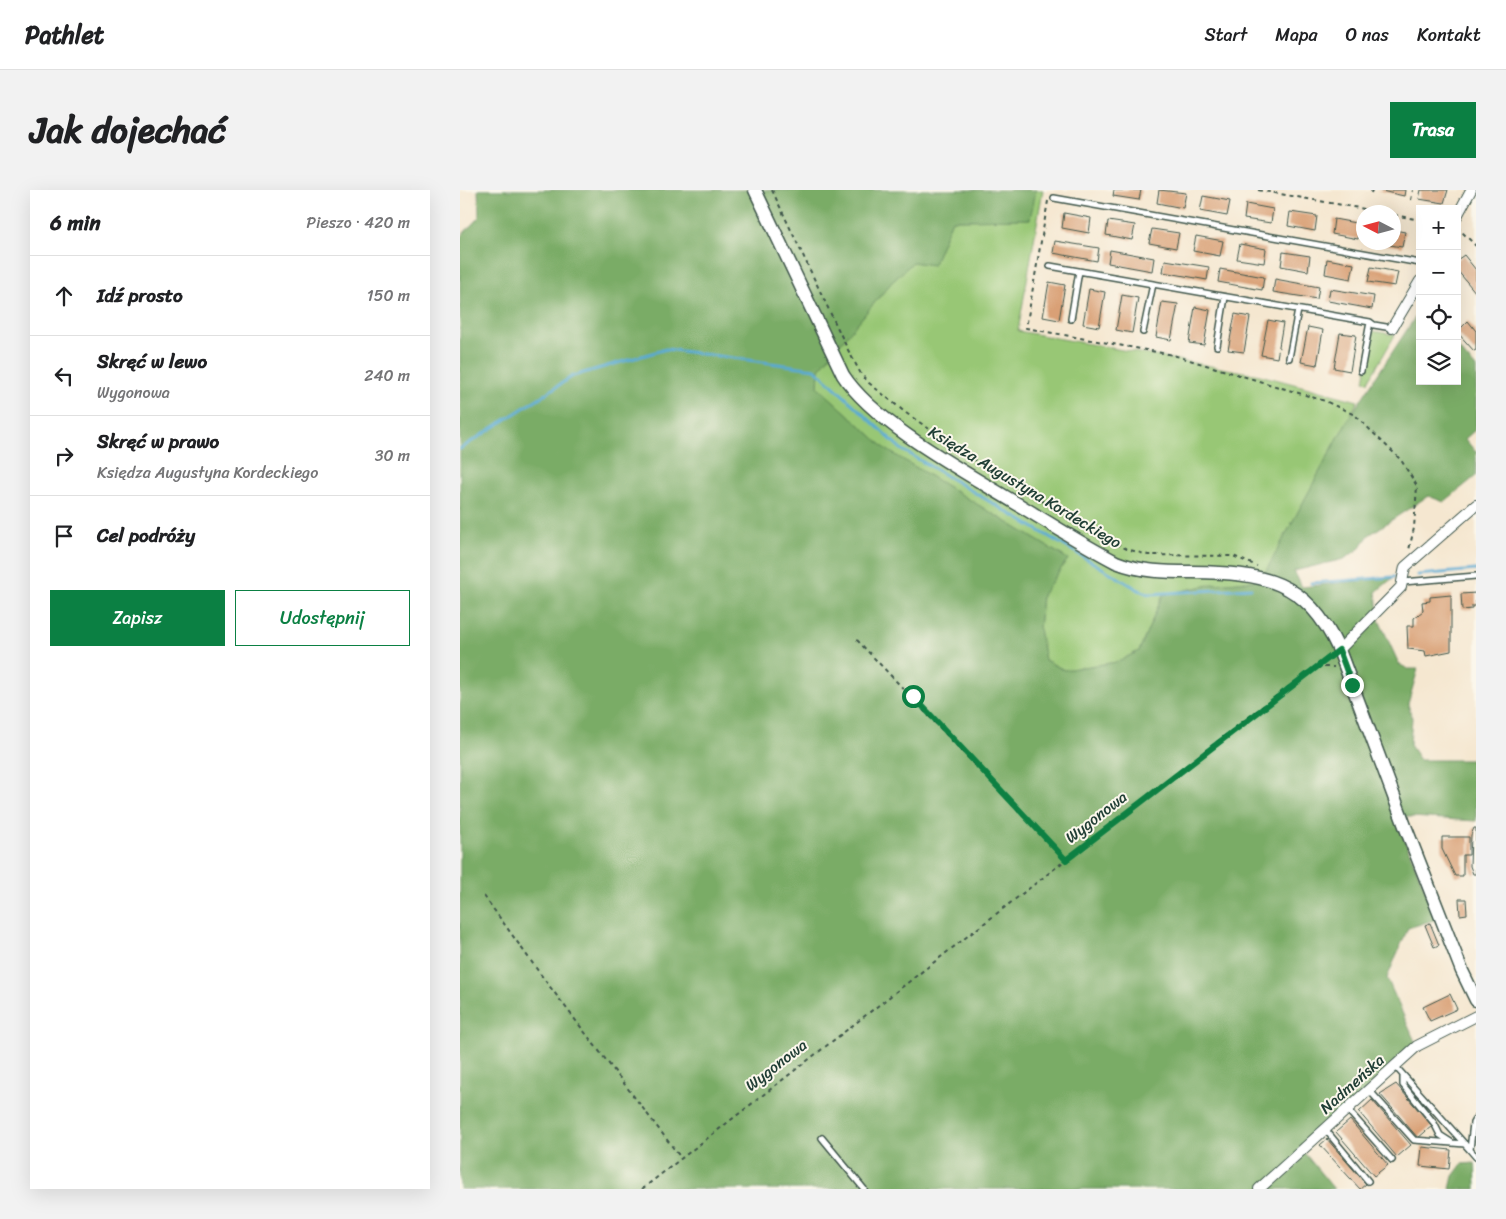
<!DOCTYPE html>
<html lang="pl">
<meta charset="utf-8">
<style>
:root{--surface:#fff;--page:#f2f2f2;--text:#202124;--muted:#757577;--line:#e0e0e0;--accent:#0b8043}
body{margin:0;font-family:Sriracha,sans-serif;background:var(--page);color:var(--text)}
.controls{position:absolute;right:15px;top:15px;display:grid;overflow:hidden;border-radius:0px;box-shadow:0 5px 20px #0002}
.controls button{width:45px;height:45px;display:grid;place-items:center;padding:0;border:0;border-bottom:1px solid var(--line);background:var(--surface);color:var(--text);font:25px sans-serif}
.compass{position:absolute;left:896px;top:15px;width:45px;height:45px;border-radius:50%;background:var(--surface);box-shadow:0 5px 20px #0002;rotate:276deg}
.stop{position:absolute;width:15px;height:15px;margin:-11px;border:4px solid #0b8043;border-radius:50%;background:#fff}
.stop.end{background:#0b8043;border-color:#fff;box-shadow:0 1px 5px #0008}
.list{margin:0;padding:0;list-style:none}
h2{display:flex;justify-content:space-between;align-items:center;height:65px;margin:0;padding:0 20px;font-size:21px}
h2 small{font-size:16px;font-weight:400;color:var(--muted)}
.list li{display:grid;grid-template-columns:32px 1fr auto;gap:15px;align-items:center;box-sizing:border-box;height:80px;padding:0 20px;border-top:1px solid var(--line)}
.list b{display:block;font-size:19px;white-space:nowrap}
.list p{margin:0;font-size:16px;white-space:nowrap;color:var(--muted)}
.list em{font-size:16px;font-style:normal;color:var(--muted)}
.actions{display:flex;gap:10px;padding:15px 20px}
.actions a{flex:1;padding:11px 0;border:1px solid var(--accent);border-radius:0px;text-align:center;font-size:18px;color:var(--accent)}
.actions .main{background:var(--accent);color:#fff}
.icon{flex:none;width:28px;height:28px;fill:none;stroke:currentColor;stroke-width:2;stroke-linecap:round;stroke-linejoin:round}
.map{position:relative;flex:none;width:1016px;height:999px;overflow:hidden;border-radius:0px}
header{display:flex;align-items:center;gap:30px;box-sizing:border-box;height:70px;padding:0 25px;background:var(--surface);border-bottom:1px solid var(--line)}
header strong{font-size:24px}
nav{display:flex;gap:28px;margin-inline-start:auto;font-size:18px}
.intro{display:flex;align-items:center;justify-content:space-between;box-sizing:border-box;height:120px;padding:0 30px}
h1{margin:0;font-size:35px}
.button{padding:12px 22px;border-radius:0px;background:var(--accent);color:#fff;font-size:18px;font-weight:700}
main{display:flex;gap:30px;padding:0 30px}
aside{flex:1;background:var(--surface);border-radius:0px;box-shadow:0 5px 20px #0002}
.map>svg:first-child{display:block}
.green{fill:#98c775;stroke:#5c8254}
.forest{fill:#7aac66;stroke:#4c744d}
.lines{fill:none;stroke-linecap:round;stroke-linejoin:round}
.stream{stroke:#58aad3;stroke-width:3}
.building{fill:#d9a076}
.service-casing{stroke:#3f564b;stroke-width:8}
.minor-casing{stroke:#3f564b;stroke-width:12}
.tertiary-casing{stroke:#3f564b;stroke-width:15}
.path{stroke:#3f564b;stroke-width:2;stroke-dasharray:4 4;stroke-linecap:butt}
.service{stroke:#fff;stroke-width:5}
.minor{stroke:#fff;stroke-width:10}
.tertiary{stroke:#fff;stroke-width:12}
.route{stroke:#0b8043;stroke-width:6}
.labels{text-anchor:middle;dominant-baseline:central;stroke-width:4;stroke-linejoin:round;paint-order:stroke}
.street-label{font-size:16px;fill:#1f3d34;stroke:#fbf7ec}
</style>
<header>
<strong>Pathlet</strong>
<nav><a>Start</a><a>Mapa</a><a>O nas</a><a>Kontakt</a></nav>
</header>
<div class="intro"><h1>Jak dojechać</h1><a class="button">Trasa</a></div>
<main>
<aside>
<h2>6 min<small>Pieszo · 420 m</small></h2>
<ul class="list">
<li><svg class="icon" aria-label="ahead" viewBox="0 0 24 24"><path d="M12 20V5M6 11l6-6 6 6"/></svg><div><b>Idź prosto</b></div><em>150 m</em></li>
<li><svg class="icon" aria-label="left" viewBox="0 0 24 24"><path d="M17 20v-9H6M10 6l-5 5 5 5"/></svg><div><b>Skręć w lewo</b><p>Wygonowa</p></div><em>240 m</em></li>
<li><svg class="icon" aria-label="right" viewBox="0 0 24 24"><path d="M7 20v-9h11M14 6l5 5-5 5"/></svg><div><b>Skręć w prawo</b><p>Księdza Augustyna Kordeckiego</p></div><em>30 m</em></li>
<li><svg class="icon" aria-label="arrive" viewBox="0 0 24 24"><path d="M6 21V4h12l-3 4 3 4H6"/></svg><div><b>Cel podróży</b></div></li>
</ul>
<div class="actions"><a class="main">Zapisz</a><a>Udostępnij</a></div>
</aside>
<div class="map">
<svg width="1016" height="999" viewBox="0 0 1016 999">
<rect width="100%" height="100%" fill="#fbf7ec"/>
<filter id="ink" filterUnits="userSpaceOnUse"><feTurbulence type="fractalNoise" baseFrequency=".02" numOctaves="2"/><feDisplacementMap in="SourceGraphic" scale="10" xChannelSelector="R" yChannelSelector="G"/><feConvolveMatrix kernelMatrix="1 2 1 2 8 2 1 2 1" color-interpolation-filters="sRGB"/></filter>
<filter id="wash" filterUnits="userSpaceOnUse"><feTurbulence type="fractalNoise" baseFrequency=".0096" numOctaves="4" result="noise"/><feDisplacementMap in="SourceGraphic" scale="20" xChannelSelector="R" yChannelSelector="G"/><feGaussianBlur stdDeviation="1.12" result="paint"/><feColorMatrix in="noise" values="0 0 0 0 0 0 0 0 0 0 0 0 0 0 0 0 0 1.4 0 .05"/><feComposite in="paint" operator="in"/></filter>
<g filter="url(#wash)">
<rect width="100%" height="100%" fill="#f5e7d0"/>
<path class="green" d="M576,0H583L558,141L800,185L898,211L806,381L793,391L754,394L703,405L679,461L657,472L604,480L585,470L579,439L582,405L608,369L427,260L358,197L359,179L431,93L453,72L473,75L492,30L569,29Z
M913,141L935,145L908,192L904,191Z"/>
<path class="forest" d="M18,0H576L570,29L492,30L473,75L453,72L431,93L359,179L358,197L427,260L608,369L582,405L579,439L585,470L604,480L657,472L679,461L703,405L754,394L793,391L806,381L887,231L960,120V191H997V157L1016,178V239L1005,249L1016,262V286L984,312L968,306L909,345L900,358L884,369L834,381L842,397L934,387L916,402L919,430L939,474L948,479H958L948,514L952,528L950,555L960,570H1016V631L935,626L977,729L948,738L927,788L957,856L842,960L874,999H0V47L19,27Z
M1015,973L1016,999H990L993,986L1002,974Z"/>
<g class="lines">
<path class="stream" d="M0,259L113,186L206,159L355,179L441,259L679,400L689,404L791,398
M958,385L1016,380
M851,393L934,387"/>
</g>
<g id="blocks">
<path class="building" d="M654,0H681L679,10L653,6Z
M699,0L726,3L723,18L697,13Z
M917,0H945L944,6Z
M961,0H988L984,13L959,9Z
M743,6L770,11L767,26L740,21Z
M786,14L813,19L811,33L784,29Z
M830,22L857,26L855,41L828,36Z
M604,23L631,28L629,43L602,38Z
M874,29L901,34L898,49L872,44Z
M648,31L675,35L672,50L646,45Z
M692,39L719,43L716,58L689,53Z
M934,40L945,42L942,57L924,54L934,52Z
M736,46L763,51L760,66L733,61Z
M595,51L639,58L637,71L593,63Z
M780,54L806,59L804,73L777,69Z
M650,60L694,68L692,81L648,73Z
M823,62L850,66L848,81L821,76Z
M1004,65L1016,80V103L997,80V70Z
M867,69L894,74L891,89L865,84Z
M705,70L749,77L747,90L703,82Z
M911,77L938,82L935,96L908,92Z
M760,79L804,87L802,100L758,92Z
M815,89L859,97L857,109L813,102Z
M589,92L605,95L599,130L583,127Z
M629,99L645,102L639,137L623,134Z
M870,99L914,106L912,119L868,111Z
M662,105L678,108L672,143L656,140Z
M702,112L718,114L711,150L696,147Z
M735,117L750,120L744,155L729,153Z
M775,124L790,127L784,162L768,160Z
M808,130L823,133L817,168L801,165Z
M1008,131L1016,141V160L1014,161L997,142Z
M848,137L863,140L857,175L841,172Z
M880,143L896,145L890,181L874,178Z
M1016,403V416H1012V419L1002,420L1001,404Z
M991,405V461L966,466L965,461L948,459L947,436H954V428L963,421L962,412L970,411V407Z
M1014,638H1016V684H1013L1010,676L1011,645Z
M982,647H1009V665H1003V686H995L982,659Z
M999,709H1006L1007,724L1000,725Z
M970,733L979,755L974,757L965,735Z
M990,804L997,819L970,831L963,817Z
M936,894L972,936L958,948L920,904Z
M912,910L951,955L937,967L899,922Z
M890,930L928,975L914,986L876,942Z
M867,949L906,994L900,999L860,955Z
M962,957L991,960L989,979L960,976Z"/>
</g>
</g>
<g filter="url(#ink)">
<use href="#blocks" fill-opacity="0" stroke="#3f564b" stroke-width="1"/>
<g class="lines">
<defs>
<path id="service" d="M594,8L960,73
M590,76L910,132L914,135L932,138
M611,129L619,81
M683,142L693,94
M757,156L765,107
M829,168L838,120
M901,181L910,132
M943,392L1016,386
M935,876L1010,960L1013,933L1016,928
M943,885V895L974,933L980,945L991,952
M909,900L954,950L1005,954
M887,919L932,970
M865,939L908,991
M362,948L404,999
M1010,960L1016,967"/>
<path id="minor" d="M997,26L1011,0
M932,138L960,91
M879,460L941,397L945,377L1016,315
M799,999L957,856L1016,826"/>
<path id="tertiary" d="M295,0L383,185C414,233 503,281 554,312C588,332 621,354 656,372C681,382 706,382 732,382C803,383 846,389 879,460L945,636L1002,781L1016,810"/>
</defs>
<use href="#service" class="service-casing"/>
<use href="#minor" class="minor-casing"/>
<use href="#tertiary" class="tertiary-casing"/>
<path class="path" d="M312,0L388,160L401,184L409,193L446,223L522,275L641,346L667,359L688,365L773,366L797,376
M798,0L921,22
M911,3L912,0
M951,10L953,0
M588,11L566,138L713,165L865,211L895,225L941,270L957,296L954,338L949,360
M934,25L960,30
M997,37L1016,56
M397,450L606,670
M856,477H874
M24,706L84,789L221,968
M182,999L813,509L870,467"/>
<use href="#service" class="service"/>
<use href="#minor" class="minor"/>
<use href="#tertiary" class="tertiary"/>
</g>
</g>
<g class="lines" filter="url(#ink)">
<path class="route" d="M453,506L606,670L879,460L892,495"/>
</g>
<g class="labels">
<g class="street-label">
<text transform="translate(565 297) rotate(31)">Księdza Augustyna Kordeckiego</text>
<text transform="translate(636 627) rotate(-38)">Wygonowa</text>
<text transform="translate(316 875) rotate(-38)">Wygonowa</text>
<text transform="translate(892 894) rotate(-42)">Nadmeńska</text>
</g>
</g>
</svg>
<div class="controls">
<button>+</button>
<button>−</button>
<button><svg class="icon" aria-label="locate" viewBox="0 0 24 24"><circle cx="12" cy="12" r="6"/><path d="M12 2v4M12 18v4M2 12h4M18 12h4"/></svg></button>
<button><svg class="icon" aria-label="layers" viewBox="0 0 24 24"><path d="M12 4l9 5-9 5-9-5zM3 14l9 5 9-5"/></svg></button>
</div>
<svg class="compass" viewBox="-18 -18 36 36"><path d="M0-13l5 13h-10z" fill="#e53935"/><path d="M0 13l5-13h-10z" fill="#757577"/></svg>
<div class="stop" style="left:453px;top:506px"></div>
<div class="stop end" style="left:892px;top:495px"></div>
</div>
</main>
